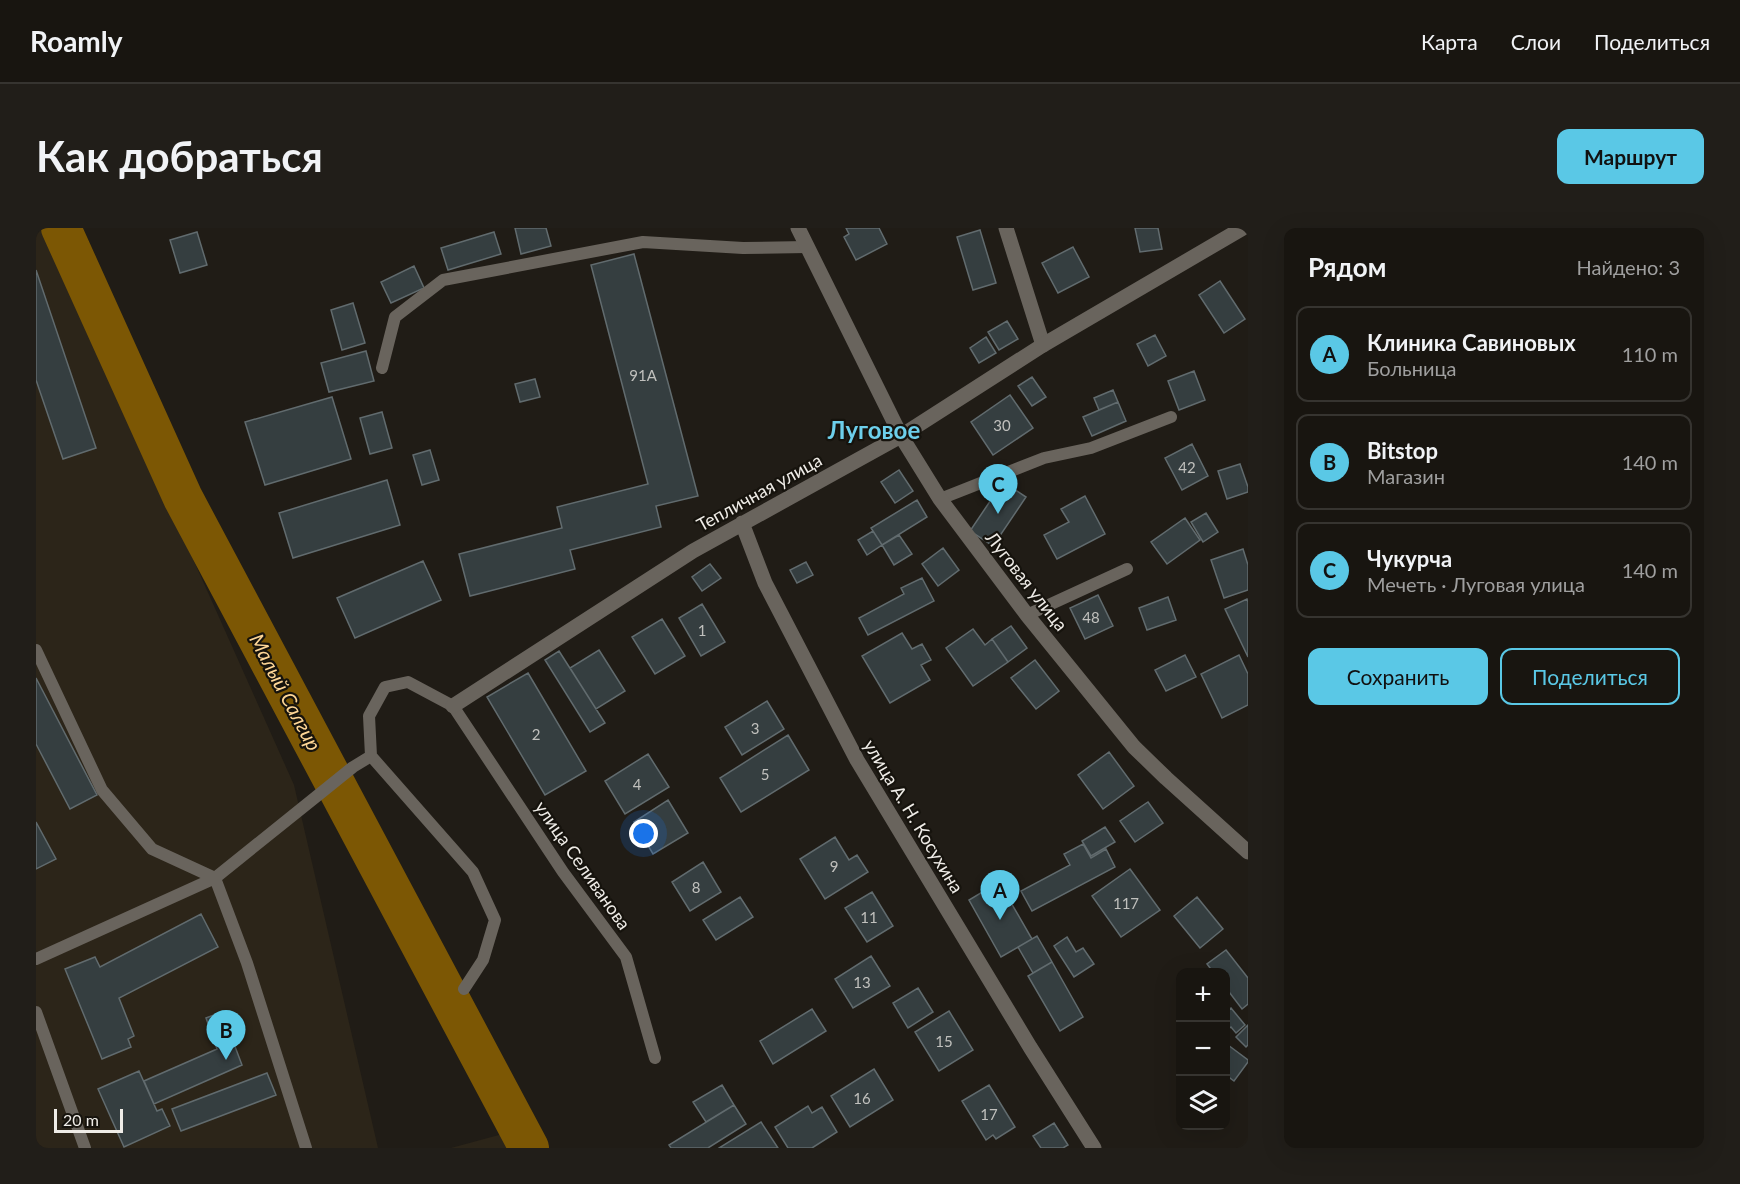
<!DOCTYPE html>
<html lang="ru">
<meta charset="utf-8">
<style>
:root{--surface:#181510;--page:#211e19;--text:#f1f3f6;--muted:#9f9f9f;--line:#363430;--accent:#5ac8e6}
body{margin:0;font-family:Lato,sans-serif;background:var(--page);color:var(--text)}
.controls{position:absolute;right:18px;bottom:18px;display:grid;overflow:hidden;border-radius:12px;box-shadow:0 6px 24px #0002}
.controls button{width:54px;height:54px;display:grid;place-items:center;padding:0;border:0;border-bottom:2px solid var(--line);background:var(--surface);color:var(--text);font:30px sans-serif}
.scale{position:absolute;left:18px;bottom:15px;width:69px;box-sizing:border-box;padding-left:6px;border:3px solid #efece7;border-top:0;font-size:16px;line-height:21px;white-space:nowrap;color:#efece7;-webkit-text-stroke:4px #16130d;paint-order:stroke}
.you{position:absolute;left:608px;top:606px;width:21px;height:21px;margin:-15px;border:4px solid #fff;border-radius:50%;background:#1a73e8;box-shadow:0 0 0 9px #1a73e833}
.badge{display:grid;place-items:center;width:39px;height:39px;border-radius:50%;background:var(--accent);color:#111;font-size:20px;font-weight:700}
.pin{position:absolute;translate:-50% -50px;filter:drop-shadow(0 2px 3px #0008)}
.pin::after{content:'';position:absolute;top:32px;width:21px;height:18px;background:inherit;clip-path:polygon(0 0,100% 0,50% 100%)}
.list{margin:0;padding:0;list-style:none}
h2{display:flex;justify-content:space-between;align-items:center;height:78px;margin:0;padding:0 24px;font-size:26px}
h2 small{font-size:20px;font-weight:400;color:var(--muted)}
.list li{display:grid;grid-template-columns:39px 1fr auto;gap:18px;align-items:center;box-sizing:border-box;height:96px;margin:0 12px 12px;padding:0 12px;border:2px solid var(--line);border-radius:12px}
.list b{display:block;font-size:22px;white-space:nowrap}
.list p{margin:0;font-size:20px;white-space:nowrap;color:var(--muted)}
.list em{font-size:20px;font-style:normal;color:var(--muted)}
.actions{display:flex;gap:12px;padding:18px 24px}
.actions a{flex:1;padding:14px 0;border:2px solid var(--accent);border-radius:12px;text-align:center;font-size:21px;color:var(--accent)}
.actions .main{background:var(--accent);color:#111}
.icon{flex:none;width:33px;height:33px;fill:none;stroke:currentColor;stroke-width:2;stroke-linecap:round;stroke-linejoin:round}
.map{position:relative;flex:none;width:1212px;height:920px;overflow:hidden;border-radius:12px}
header{display:flex;align-items:center;gap:36px;box-sizing:border-box;height:84px;padding:0 30px;background:var(--surface);border-bottom:2px solid var(--line)}
header strong{font-size:28px}
nav{display:flex;gap:33px;margin-inline-start:auto;font-size:21px}
.intro{display:flex;align-items:center;justify-content:space-between;box-sizing:border-box;height:144px;padding:0 36px}
h1{margin:0;font-size:42px}
.button{padding:15px 27px;border-radius:12px;background:var(--accent);color:#111;font-size:21px;font-weight:700}
main{display:flex;gap:36px;padding:0 36px}
aside{flex:1;background:var(--surface);border-radius:12px;box-shadow:0 6px 24px #0002}
.map>svg:first-child{display:block}
.built{fill:#2c2519}
.lines{fill:none;stroke-linecap:round;stroke-linejoin:round}
.river{stroke:#7c5704;stroke-width:40}
.building{fill:#353e40;stroke:#616b6e;stroke-width:1.5}
.service{stroke:#69645d;stroke-width:12}
.minor{stroke:#69645d;stroke-width:15}
.secondary{stroke:#69645d;stroke-width:15}
.labels{text-anchor:middle;dominant-baseline:central;stroke-width:4.5;stroke-linejoin:round;paint-order:stroke}
.number-label{font-size:15px;fill:#c0c0bd}
.street-label{font-size:18px;fill:#efece7;stroke:#16130d}
.water-label{font-size:20px;font-style:italic;fill:#fed696;stroke:#16130d}
.district-label{font-size:24px;font-weight:bold;fill:#6dcfeb;stroke:#16130d}
</style>
<header>
<strong>Roamly</strong>
<nav><a>Карта</a><a>Слои</a><a>Поделиться</a></nav>
</header>
<div class="intro"><h1>Как добраться</h1><a class="button">Маршрут</a></div>
<main>
<div class="map">
<svg width="1212" height="920" viewBox="0 0 1212 920">
<rect width="100%" height="100%" fill="#201c16"/>
<path class="built" d="M0,0H9L258,557L342,920H0Z
M474,904L479,920H415Z"/>
<g class="lines">
<path class="river" d="M25,0L147,270L493,920"/>
</g>
<path class="building" d="M479,0H510L515,18L485,26Z
M810,0H843L851,16L820,32L808,9L813,6Z
M1099,0H1122L1126,21L1104,24Z
M944,2L960,55L937,62L921,9Z
M161,4L171,37L144,45L134,12Z
M458,4L465,26L412,42L405,20Z
M1037,19L1053,49L1022,65L1006,35Z
M598,26L662,268L620,278L625,299L534,322L539,341L434,368L423,326L526,300L521,279L612,256L555,37Z
M378,38L388,60L355,75L345,54Z
M0,42L60,220L27,231L0,152Z
M1184,53L1209,91L1188,105L1163,67Z
M317,75L329,115L306,122L295,82Z
M971,93L982,111L963,122L952,104Z
M1119,107L1130,128L1112,138L1101,116Z
M950,109L960,125L943,135L934,120Z
M330,123L338,153L293,164L285,135Z
M1158,143L1169,172L1143,182L1132,153Z
M996,149L1010,169L996,178L982,158Z
M499,151L504,169L484,174L479,156Z
M1077,162L1082,174L1063,182L1058,170Z
M974,167L997,200L957,227L935,194Z
M296,169L315,231L229,257L209,194Z
M1082,174L1090,193L1056,208L1047,189Z
M346,184L356,220L334,226L324,190Z
M1156,216L1172,248L1146,262L1129,230Z
M394,222L403,252L386,257L377,227Z
M1204,236L1212,259V264L1191,271L1182,243Z
M863,242L877,263L859,275L845,254Z
M351,252L364,297L257,330L243,285Z
M967,254L990,269L957,318L934,303Z
M1049,268L1069,306L1021,331L1008,307L1033,294L1025,281Z
M881,272L891,289L846,317L835,300Z
M1170,285L1182,304L1167,314L1155,294Z
M1149,290L1164,312L1131,336L1115,314Z
M837,303L846,317L831,327L822,312Z
M863,307L876,326L858,337L846,317Z
M907,320L923,342L902,358L886,336Z
M1207,321L1212,337V362L1188,370L1175,332Z
M387,333L405,372L319,410L301,370Z
M770,334L777,347L761,355L754,342Z
M674,336L685,350L666,363L656,349Z
M886,350L898,373L832,407L823,390L868,366L865,360Z
M1062,367L1077,398L1049,411L1034,380Z
M1132,369L1140,392L1111,402L1103,380Z
M1211,371L1212,374V429L1189,381Z
M666,376L689,414L665,428L643,390Z
M626,391L649,428L619,446L596,409Z
M975,398L991,420L972,434L956,411Z
M937,401L949,417L956,411L972,434L937,458L910,420Z
M866,405L876,421L886,416L895,432L885,437L894,452L854,475L826,428Z
M563,422L589,463L560,481L534,440Z
M523,423L569,495L554,504L509,432Z
M1149,427L1160,449L1130,463L1119,442Z
M1203,427L1212,446V477L1186,490L1165,446Z
M999,432L1023,463L1000,481L975,450Z
M492,445L550,543L509,567L451,469Z
M0,450L61,567L34,581L0,516Z
M731,473L748,501L706,527L689,499Z
M752,507L773,542L705,584L684,550Z
M1073,524L1098,558L1067,581L1042,547Z
M612,526L633,559L589,586L569,553Z
M632,572L652,605L617,626L598,594Z
M1112,574L1127,595L1099,614L1084,593Z
M0,594L20,631L0,641Z
M1069,599L1079,614L1055,628L1046,613Z
M799,609L813,632L821,627L832,644L789,671L764,631Z
M1047,616L1055,630L1070,621L1079,639L996,683L985,663L1034,637L1028,626Z
M667,634L685,664L654,683L636,654Z
M1094,641L1124,682L1085,709L1056,668Z
M963,654L996,711L965,729L933,672Z
M836,664L857,698L831,714L809,680Z
M704,669L717,689L680,712L667,692Z
M1161,669L1187,701L1164,720L1138,688Z
M165,686L182,719L83,770L98,808L92,811L95,819L66,831L29,741L59,729L64,739Z
M1001,708L1016,734L997,745L982,719Z
M1031,709L1040,724L1047,720L1058,736L1038,749L1018,718Z
M1190,722L1212,750V776L1206,781L1190,760V744H1177L1171,736Z
M835,728L854,758L817,780L799,751Z
M1016,734L1047,789L1024,803L992,748Z
M882,760L897,784L872,800L857,775Z
M1195,780L1209,797L1200,805L1195,799L1190,803V784Z
M776,781L790,803L737,836L724,813Z
M913,783L937,822L903,843L879,804Z
M186,784L206,837L118,876L108,853L181,821L170,790Z
M1212,797V817L1210,819L1200,809Z
M1192,817L1212,832V834L1198,853L1190,847V820Z
M838,841L857,872L814,899L795,868Z
M103,843L121,883L126,881L134,898L88,919L62,861Z
M231,845L240,867L145,903L136,881Z
M686,857L698,877L670,894L657,874Z
M953,857L979,899L960,911L957,907L950,912L926,873Z
M698,877L710,896L672,920H635L633,917Z
M772,878L776,885L786,879L801,904L776,920H752L739,899Z
M725,894L742,920H683Z
M1018,895L1032,917L1027,920H1005L997,908Z"/>
<g class="lines">
<path class="service" d="M346,140L359,89L407,52L607,14L707,20L771,19
M904,271L1008,230L1055,220L1135,189
M991,387L1091,341
M0,422L66,562L116,621L179,650L286,564L317,539L335,528L333,488L349,459L372,454L417,478L527,644L590,729L619,830
M335,528L437,644L459,692L447,732L428,761
M0,731L179,650L211,735L270,920
M0,784L49,920"/>
<path class="minor" d="M970,0L1007,117
M706,295L729,355L821,532L994,819L1058,920
M417,478L657,323L865,208L904,271L991,387L1098,519L1130,550L1212,624"/>
<path class="secondary" d="M762,0L865,208L1007,117L1207,0"/>
</g>
<g class="labels">
<g class="number-label">
<text x="607" y="147">91А</text>
<text x="966" y="197">30</text>
<text x="1151" y="239">42</text>
<text x="1055" y="389">48</text>
<text x="666" y="402">1</text>
<text x="719" y="500">3</text>
<text x="500" y="506">2</text>
<text x="729" y="546">5</text>
<text x="601" y="556">4</text>
<text x="798" y="638">9</text>
<text x="660" y="659">8</text>
<text x="1090" y="675">117</text>
<text x="833" y="689">11</text>
<text x="826" y="754">13</text>
<text x="908" y="813">15</text>
<text x="826" y="870">16</text>
<text x="953" y="886">17</text>
</g>
<g class="street-label">
<text transform="translate(723 264) rotate(-29)">Тепличная улица</text>
<text transform="translate(991 353) rotate(52)">Луговая улица</text>
<text transform="translate(878 588) rotate(59)">улица А. Н. Косухина</text>
<text transform="translate(547 637) rotate(55)">улица Селиванова</text>
</g>
<g class="water-label">
<text transform="translate(250 464) rotate(62)">Малый Салгир</text>
</g>
<g class="district-label">
<text x="838" y="201">Луговое</text>
</g>
</g>
</svg>
<div class="controls">
<button>+</button>
<button>−</button>
<button><svg class="icon" aria-label="layers" viewBox="0 0 24 24"><path d="M12 4l9 5-9 5-9-5zM3 14l9 5 9-5"/></svg></button>
</div>
<div class="scale">20 m</div>
<div class="you"></div>
<div class="pin badge" style="left:964px;top:692px">A</div>
<div class="pin badge" style="left:190px;top:832px">B</div>
<div class="pin badge" style="left:962px;top:286px">C</div>
</div>
<aside>
<h2>Рядом<small>Найдено: 3</small></h2>
<ul class="list">
<li><span class="badge">A</span><div><b>Клиника Савиновых</b><p>Больница</p></div><em>110 m</em></li>
<li><span class="badge">B</span><div><b>Bitstop</b><p>Магазин</p></div><em>140 m</em></li>
<li><span class="badge">C</span><div><b>Чукурча</b><p>Мечеть · Луговая улица</p></div><em>140 m</em></li>
</ul>
<div class="actions"><a class="main">Сохранить</a><a>Поделиться</a></div>
</aside>
</main>
